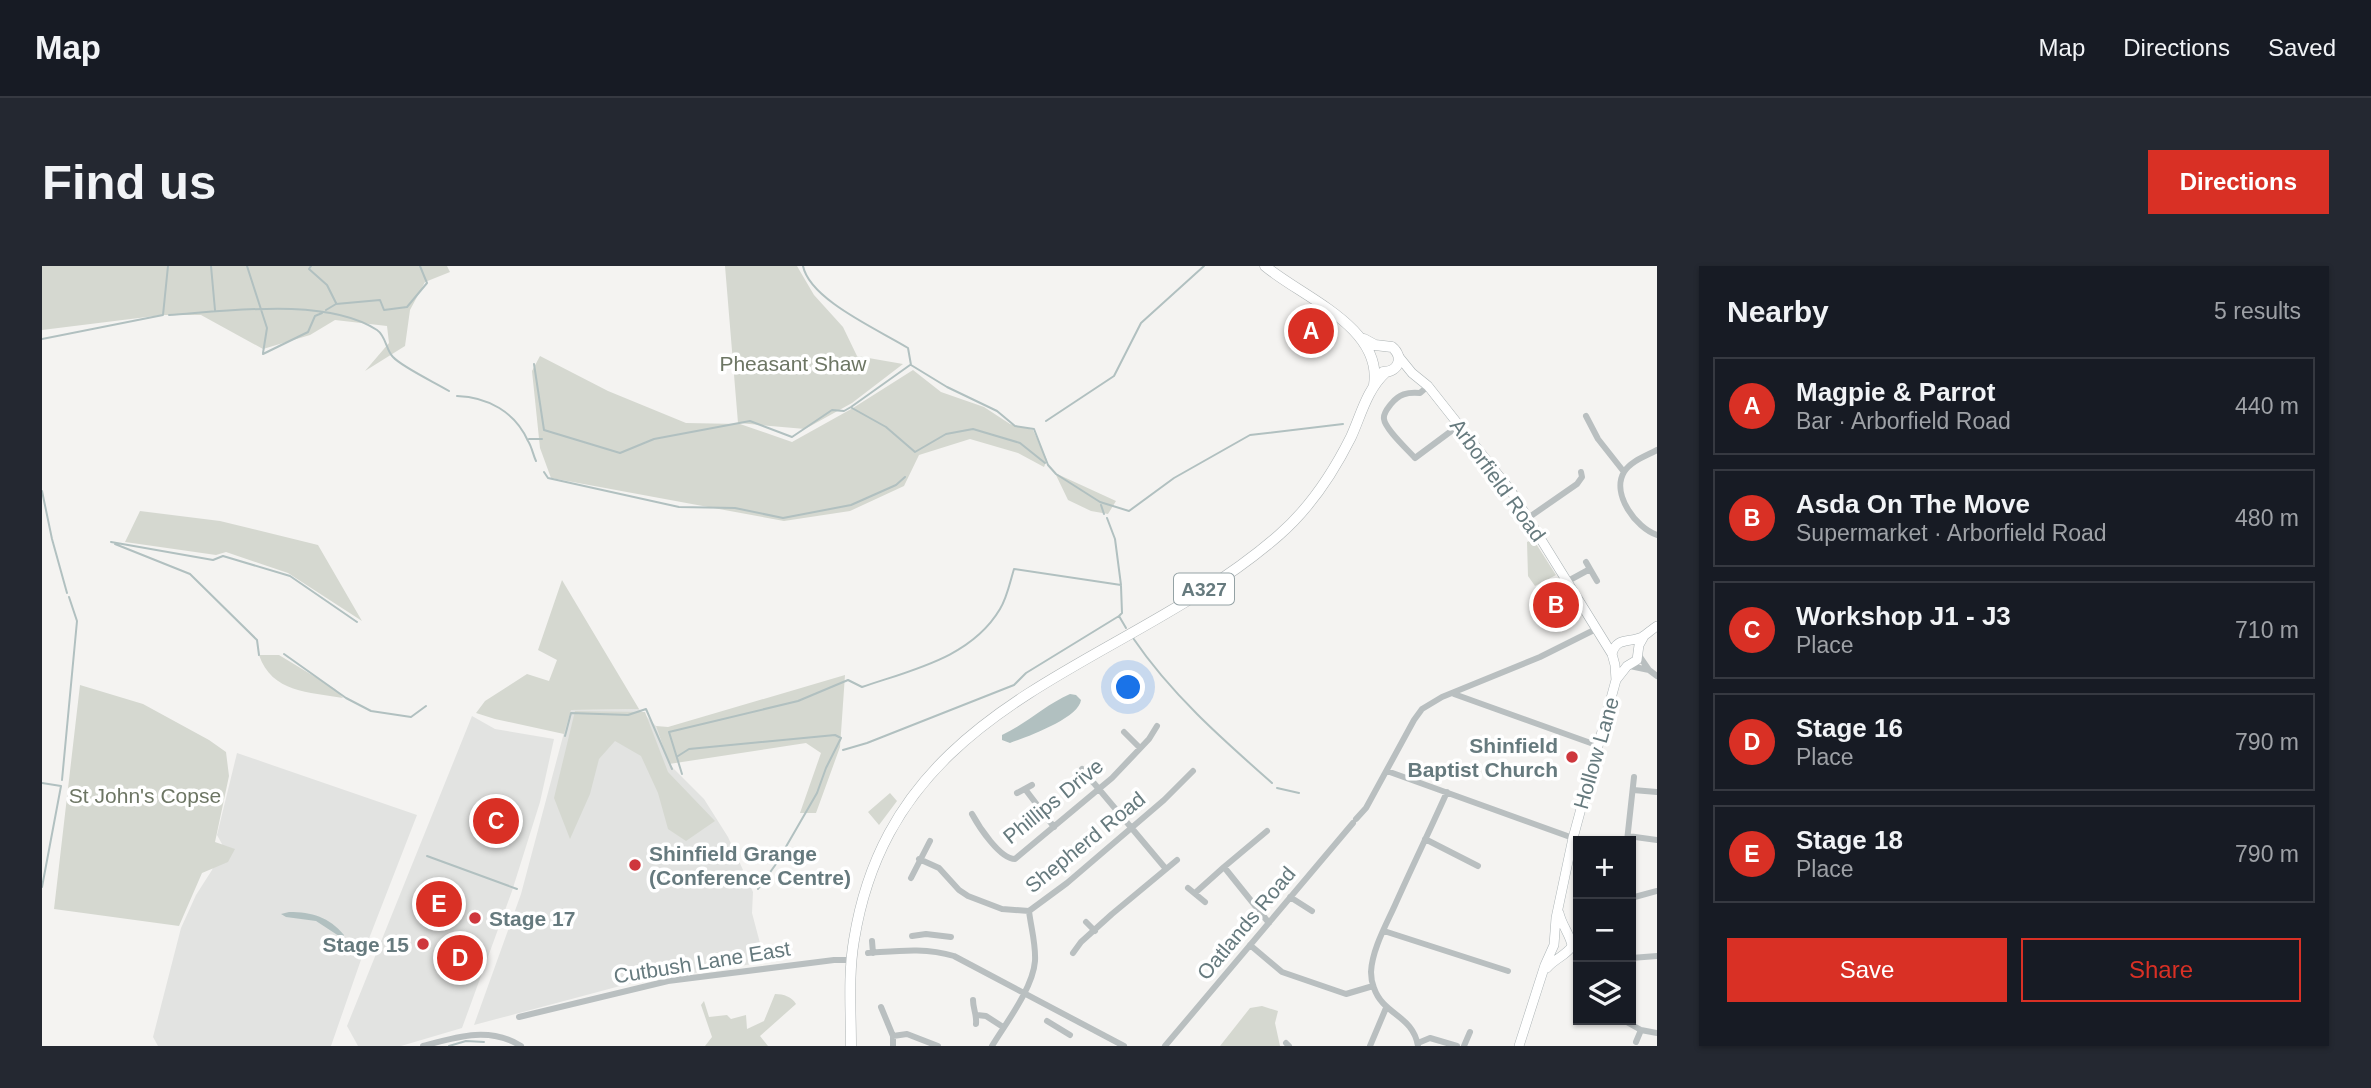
<!DOCTYPE html>
<meta charset="utf-8">
<style>
:root{--surface:#171b24;--page:#242831;--text:#f1f3f6;--muted:#9ea1a6;--line:#363941;--accent:#d93025}
body{margin:0;font-family:Helvetica,sans-serif;background:var(--page);color:var(--text)}
.controls{position:absolute;right:21px;bottom:21px;display:grid;overflow:hidden;border-radius:0px;box-shadow:0 2px 5px #0004}
.controls button{width:63px;height:63px;display:grid;place-items:center;padding:0;border:0;border-bottom:2px solid var(--line);background:var(--surface);color:var(--text);font:35px sans-serif}
.you{position:absolute;left:1087px;top:422px;width:24px;height:24px;margin:-18px;border:5px solid #fff;border-radius:50%;background:#1a73e8;box-shadow:0 0 0 10px #1a73e833}
.badge{display:grid;place-items:center;width:46px;height:46px;border-radius:50%;background:var(--accent);color:#fff;font-size:23px;font-weight:700}
.pin{position:absolute;translate:-50% -50%;border:4px solid #fff;box-shadow:0 2px 7px #0006}
.list{margin:0;padding:0;list-style:none}
h2{display:flex;justify-content:space-between;align-items:center;height:91px;margin:0;padding:0 28px;font-size:30px}
h2 small{font-size:23px;font-weight:400;color:var(--muted)}
.list li{display:grid;grid-template-columns:46px 1fr auto;gap:21px;align-items:center;box-sizing:border-box;height:98px;margin:0 14px 14px;padding:0 14px;border:2px solid var(--line);border-radius:0px}
.list b{display:block;font-size:26px;white-space:nowrap}
.list p{margin:0;font-size:23px;white-space:nowrap;color:var(--muted)}
.list em{font-size:23px;font-style:normal;color:var(--muted)}
.actions{display:flex;gap:14px;padding:21px 28px}
.actions a{flex:1;padding:16px 0;border:2px solid var(--accent);border-radius:0px;text-align:center;font-size:24px;color:var(--accent)}
.actions .main{background:var(--accent);color:#fff}
.icon{flex:none;width:38px;height:38px;fill:none;stroke:currentColor;stroke-width:2;stroke-linecap:round;stroke-linejoin:round}
.map{position:relative;flex:none;width:1615px;height:780px;overflow:hidden;border-radius:0px}
header{display:flex;align-items:center;gap:42px;box-sizing:border-box;height:98px;padding:0 35px;background:var(--surface);border-bottom:2px solid var(--line)}
header strong{font-size:33px}
nav{display:flex;gap:38px;margin-inline-start:auto;font-size:24px}
.intro{display:flex;align-items:center;justify-content:space-between;box-sizing:border-box;height:168px;padding:0 42px}
h1{margin:0;font-size:49px}
.button{padding:18px 32px;border-radius:0px;background:var(--accent);color:#fff;font-size:24px;font-weight:700}
main{display:flex;gap:42px;padding:0 42px}
aside{flex:1;background:var(--surface);border-radius:0px;box-shadow:0 2px 5px #0004}
.map>svg:first-child{display:block}
.built{fill:#e2e3e1}
.green{fill:#d5d8d0}
.water{fill:#b1c0c0}
.lines{fill:none;stroke-linecap:round;stroke-linejoin:round}
.stream{stroke:#b1c0c0;stroke-width:2}
.secondary-casing{stroke:#abb3b5;stroke-width:10}
.primary-casing{stroke:#adb3b4;stroke-width:11}
.minor{stroke:#b9bfc0;stroke-width:6}
.secondary{stroke:#fff;stroke-width:9}
.primary{stroke:#fff;stroke-width:10}
.poi-dot{fill:#ce373d;stroke:#fff;stroke-width:2.5}
.labels{text-anchor:middle;dominant-baseline:central;stroke-width:7;stroke-linejoin:round;paint-order:stroke}
.shield{fill:#fff;stroke:#94a2a5;stroke-width:2}
.shield-label{font-size:19px;font-weight:bold;fill:#667a7e}
.park-label{font-size:21px;fill:#6d7664;stroke:#fff}
.street-label{font-size:21px;fill:#667a7e;stroke:#fff}
.poi-label{font-size:21px;font-weight:bold;fill:#667a7e;stroke:#fff;text-anchor:end}
</style>
<header>
<strong>Map</strong>
<nav><a>Map</a><a>Directions</a><a>Saved</a></nav>
</header>
<div class="intro"><h1>Find us</h1><a class="button">Directions</a></div>
<main>
<div class="map">
<svg width="1615" height="780" viewBox="0 0 1615 780">
<rect width="100%" height="100%" fill="#f4f3f1"/>
<path class="built" d="M597,443L614,460L627,498L662,533L686,571L711,626L710,647L723,696L593,716L432,759L479,628L528,444Z
M430,450L453,463L512,473L498,536L470,625L420,762L359,780H316L305,760Z
M195,487L375,549L321,688L289,780H116L111,771L139,662L154,629L170,604L180,578L175,569Z"/>
<path class="green" d="M0,0H405L408,6L383,16L368,44L363,80L323,105L347,77L345,60L293,54L268,69L221,83L159,49H121L0,64Z
M683,0H755L772,29L801,61L815,90L861,98L810,137L763,163L696,157Z
M498,90L566,125L644,157L698,158L750,176L811,142L871,104L899,126L942,141L968,158L991,164L1005,194L1002,201L976,187L928,173L877,189L862,220L808,245L742,255L509,212L498,182L490,105Z
M1013,207L1074,235L1066,248L1049,245L1026,234Z
M98,245L178,255L276,279L320,355L246,307L184,286L174,289L83,276Z
M1491,273L1514,309L1493,320L1486,310L1485,276Z
M520,314L597,443L529,444L522,468L453,453L434,447L443,435L485,408L507,415L515,394L496,384Z
M217,389H237L293,423L301,432C267,426 230,427 217,389Z
M803,409L798,481L774,547H758L779,487L764,477L627,498L614,460L626,461Z
M38,419L101,438L167,474L184,486L187,510L173,576L193,583L186,596L160,607L137,660L12,643Z
M533,445L603,446L626,506L673,555L644,575L626,563L616,527L599,490L573,475L557,493L548,528L528,573L512,532Z
M848,527L855,535L837,559L826,546Z
M733,728C742,728 750,731 754,738L718,770L726,780H663L670,771L659,739L662,735L667,751L685,749L689,753L704,749L705,763L722,755Z
M1220,740L1236,745L1233,757L1238,780H1178L1208,742Z"/>
<path class="water" d="M1028,428L1034,429L1039,434C1037,452 985,471 968,477L960,474V469C984,458 1003,439 1028,428Z
M247,646C270,646 287,651 302,669L300,672L274,655L244,651L239,648Z"/>
<g class="lines">
<path class="stream" d="M169,0L173,44
M205,0L225,62L221,87
M269,0L267,3L285,19L294,37
M761,0C768,34 837,64 866,82L869,99L905,121L955,145L973,160L992,163L1006,199L1014,208L1058,236L1087,245L1132,212L1208,169L1301,158
M284,44L294,38L338,34L342,44L365,41L385,17L378,0
M127,49C186,45 285,31 335,64C344,70 344,84 351,91C360,101 394,117 407,125
M0,73L121,49L126,0
M221,88L266,66L273,50L280,47
M492,98L502,164L578,187L612,173L708,155L750,171L790,144L802,145L809,141L868,99
M415,130C446,131 473,146 486,175C490,181 491,189 494,195
M810,142L844,161L873,186L904,168L931,163L978,177L1003,197
M1004,155L1072,110L1099,57L1162,0
M487,173H500
M502,206L506,212L637,241L693,242L741,252L809,239L854,219L863,211
M0,225L10,273L25,327
M1059,239L1062,248
M69,276L171,294L181,290L248,310L315,356
M73,278L148,308L215,374L217,389
M1079,320L1080,347L1077,350L1084,362
M1091,372C1129,428 1179,472 1230,517
M242,388L304,432L329,445L369,451L384,440
M523,470L529,447L586,449L604,443L630,503
M801,484L825,477L972,419L984,407L1077,350
M636,490L647,483L793,469L799,472L784,502L775,527L734,598L716,623
M640,508L627,466L756,435L806,414L820,421C869,404 929,392 958,343C965,332 968,316 972,303L1079,319L1073,273L1065,252
M20,514L35,355L27,331
M0,517L19,520L0,621
M1235,522L1257,527
M385,590L475,623
M407,780L424,775L442,776"/>
<defs>
<path id="secondary" d="M1357,91L1370,107L1386,120L1469,225L1570,388L1573,399L1574,414L1531,572L1514,652L1512,679L1503,699L1477,780
M1570,388C1574,371 1587,377 1600,371C1605,368 1610,363 1615,360
M1574,414L1585,400L1595,394L1597,379L1602,370
M1505,702C1512,693 1525,689 1530,680C1529,670 1520,660 1517,647"/>
<path id="primary" d="M1223,0C1260,31 1341,61 1332,119
M1322,73L1333,79L1350,81C1362,91 1357,106 1341,106
M809,780C809,745 806,709 812,674C851,431 1081,405 1237,269C1268,242 1291,207 1309,171C1319,149 1325,123 1344,106"/>
</defs>
<use href="#secondary" class="secondary-casing"/>
<use href="#primary" class="primary-casing"/>
<path class="minor" d="M1386,120L1378,127C1365,126 1357,128 1349,138C1346,142 1341,147 1342,153C1343,163 1366,184 1373,192L1416,160
M1544,150L1556,173L1582,206
M1615,184C1604,190 1589,195 1582,206C1569,228 1594,262 1615,269
M1486,252L1535,218L1540,211L1539,206
M1548,303L1555,315
M1526,315L1548,303L1544,296
M1596,388L1607,404L1615,410
M1588,400L1607,404
M1412,428L1557,480
M1082,466L1098,482
M1040,503L1124,603
M1345,505L1531,572
M983,523L1012,561
M1591,524L1615,526
M975,527L990,519
M930,548C937,561 958,593 973,593L1070,512L1107,473L1115,460
M1314,553L1324,542L1372,454L1380,443L1400,431L1498,391L1554,363
M1586,570L1615,574
M1383,573L1436,600
M1585,575L1592,511
M877,593L897,602L917,624L926,630L960,643L987,645
M1182,601L1225,565
M869,612L888,575
M1146,622L1163,636
M1153,627L1182,601L1227,657
M1248,631L1270,645
M1589,632L1615,625
M987,645L1025,617L1122,534L1151,505
M1044,656L1053,665
M1342,665L1466,705
M870,670L884,668L909,671
M830,675L831,687
M1208,679L1240,706L1304,728L1331,720
M826,687C855,685 883,681 912,690L1082,780
M1031,687L1039,676L1070,648L1135,594
M1589,692L1615,690
M931,734C931,743 935,749 934,758
M839,741L851,770V780
M935,749L944,750L961,761
M477,751L626,715L792,694H810
M1581,754L1599,764L1615,767
M1005,755L1028,769
M851,770L865,768L896,780
M1594,776L1599,764
M1244,777L1247,780
M1376,777L1388,772L1415,780
M381,780C414,771 447,760 479,780
M950,780C964,757 991,722 993,695C994,678 989,662 987,645
M1123,780L1311,557
M1328,780L1344,742
M1376,780C1371,749 1341,749 1332,722C1330,717 1329,710 1329,706C1330,684 1344,659 1353,639C1370,601 1388,564 1405,526
M1422,780L1428,766"/>
<use href="#secondary" class="secondary"/>
<use href="#primary" class="primary"/>
</g>
<g class="poi-dot">
<circle cx="1530" cy="491" r="7"/>
<circle cx="593" cy="599" r="7"/>
<circle cx="433" cy="652" r="7"/>
<circle cx="381" cy="678" r="7"/>
</g>
<g class="labels">
<rect class="shield" x="1132" y="307.5" width="60" height="31" rx="5"/>
<g class="shield-label">
<text x="1162" y="323">A327</text>
</g>
<g class="park-label">
<text x="751" y="97">Pheasant Shaw</text>
<text x="103" y="529">St John's Copse</text>
</g>
<g class="street-label">
<text transform="translate(1456 214) rotate(54)">Arborfield Road</text>
<text transform="translate(1554 487) rotate(-74)">Hollow Lane</text>
<text transform="translate(1011 535) rotate(-39)">Phillips Drive</text>
<text transform="translate(1043 576) rotate(-39)">Shepherd Road</text>
<text transform="translate(1204 657) rotate(-50)">Oatlands Road</text>
<text transform="translate(660 696) rotate(-9)">Cutbush Lane East</text>
</g>
<g class="poi-label">
<text x="1516" y="479">Shinfield<tspan x="1516" dy="24">Baptist Church</tspan></text>
<text x="607" y="587" text-anchor="start">Shinfield Grange<tspan x="607" dy="24">(Conference Centre)</tspan></text>
<text x="447" y="652" text-anchor="start">Stage 17</text>
<text x="367" y="678">Stage 15</text>
</g>
</g>
</svg>
<div class="controls">
<button>+</button>
<button>−</button>
<button><svg class="icon" aria-label="layers" viewBox="0 0 24 24"><path d="M12 4l9 5-9 5-9-5zM3 14l9 5 9-5"/></svg></button>
</div>
<div class="you"></div>
<div class="pin badge" style="left:1269px;top:65px">A</div>
<div class="pin badge" style="left:1514px;top:339px">B</div>
<div class="pin badge" style="left:454px;top:555px">C</div>
<div class="pin badge" style="left:418px;top:692px">D</div>
<div class="pin badge" style="left:397px;top:638px">E</div>
</div>
<aside>
<h2>Nearby<small>5 results</small></h2>
<ul class="list">
<li><span class="badge">A</span><div><b>Magpie &amp; Parrot</b><p>Bar · Arborfield Road</p></div><em>440 m</em></li>
<li><span class="badge">B</span><div><b>Asda On The Move</b><p>Supermarket · Arborfield Road</p></div><em>480 m</em></li>
<li><span class="badge">C</span><div><b>Workshop J1 - J3</b><p>Place</p></div><em>710 m</em></li>
<li><span class="badge">D</span><div><b>Stage 16</b><p>Place</p></div><em>790 m</em></li>
<li><span class="badge">E</span><div><b>Stage 18</b><p>Place</p></div><em>790 m</em></li>
</ul>
<div class="actions"><a class="main">Save</a><a>Share</a></div>
</aside>
</main>
